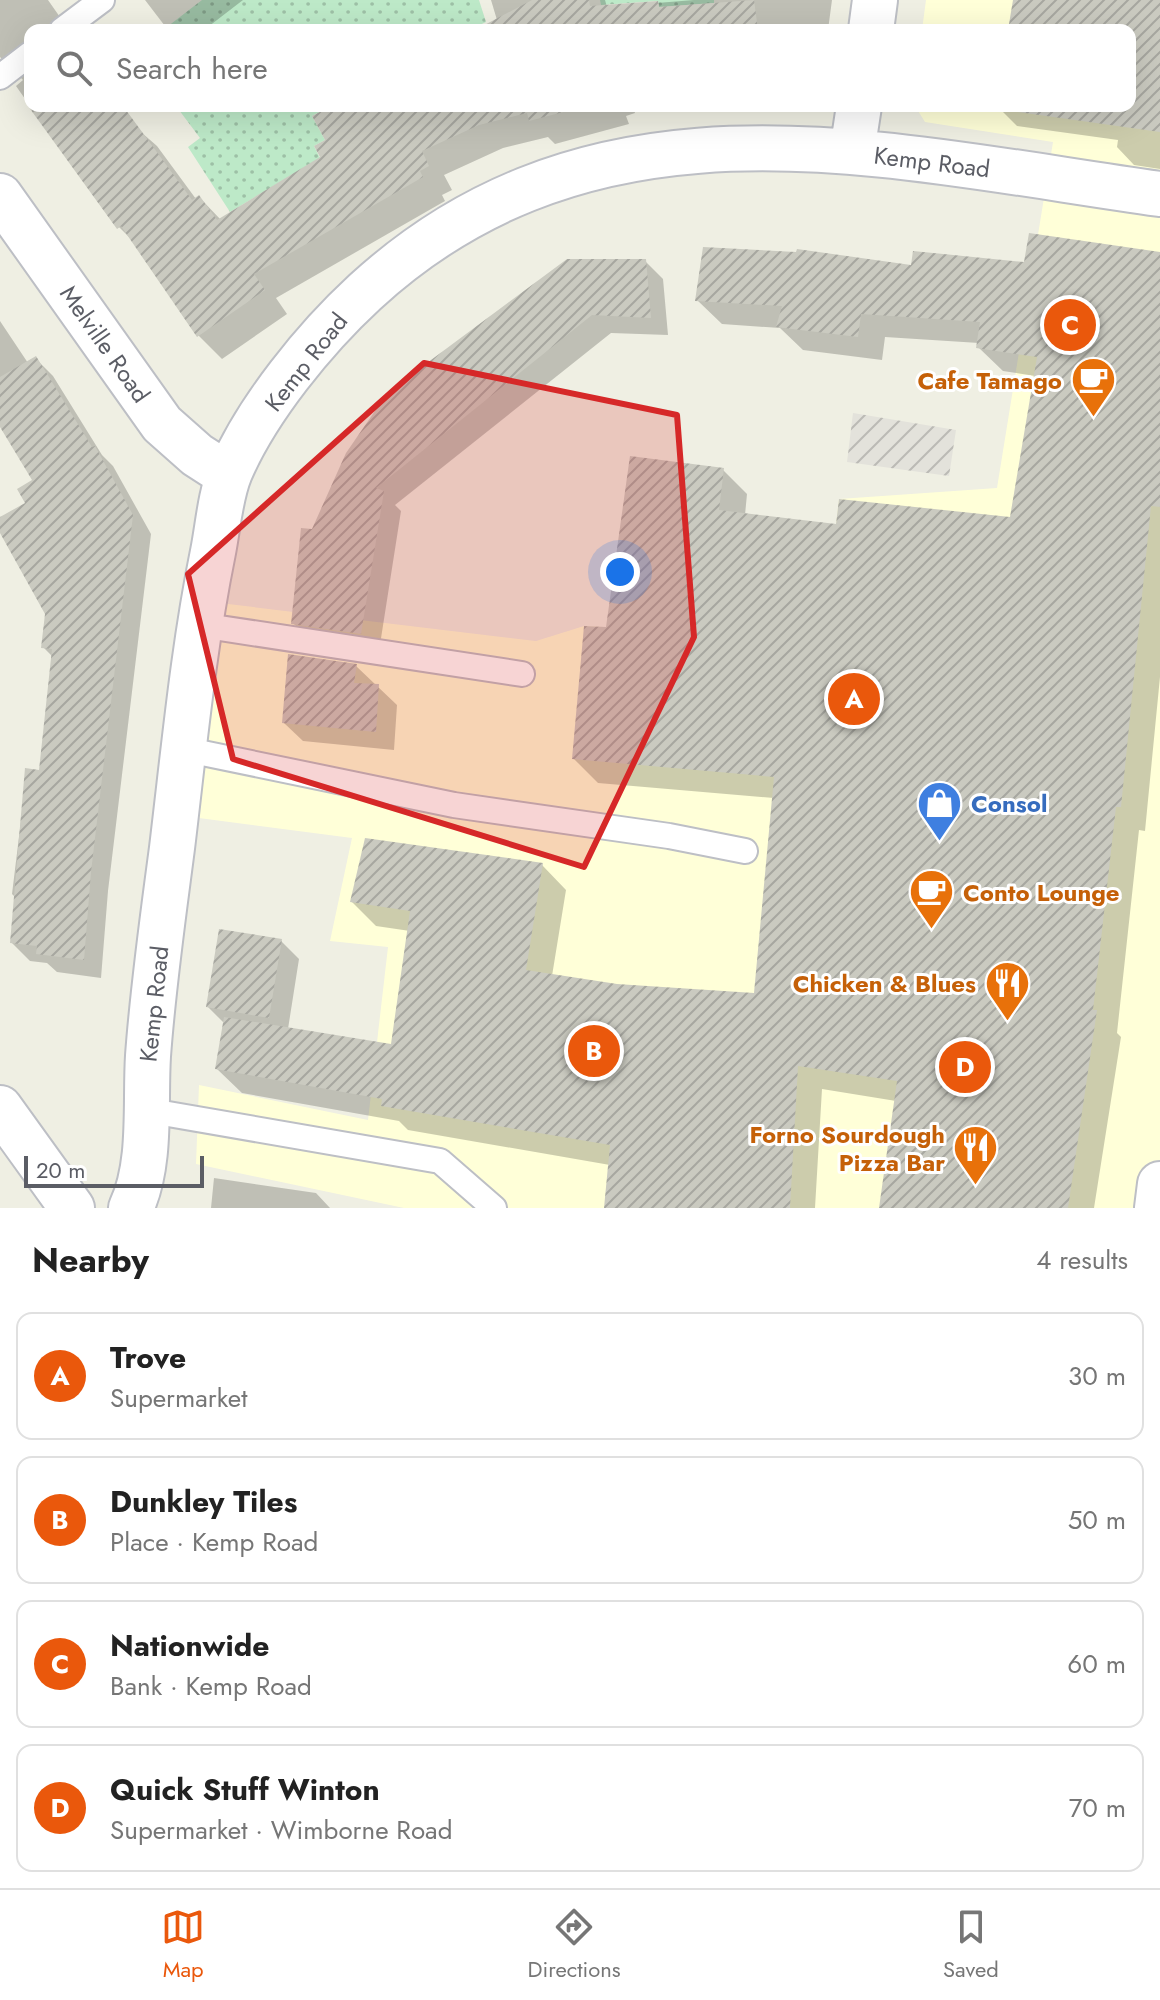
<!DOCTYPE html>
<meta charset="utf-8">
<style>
:root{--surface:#fff;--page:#f6f6f6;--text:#222;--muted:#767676;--line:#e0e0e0;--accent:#ea580c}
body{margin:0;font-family:Jost,sans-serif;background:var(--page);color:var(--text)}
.scale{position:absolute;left:24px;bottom:20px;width:180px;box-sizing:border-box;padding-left:8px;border:4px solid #5b5d65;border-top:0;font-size:22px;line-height:28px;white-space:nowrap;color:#5b5d65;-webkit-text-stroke:6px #fff;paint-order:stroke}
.you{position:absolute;left:620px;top:572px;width:28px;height:28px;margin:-20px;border:6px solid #fff;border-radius:50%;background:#1a73e8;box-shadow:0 0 0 12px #1a73e833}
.badge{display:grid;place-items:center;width:52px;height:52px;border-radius:50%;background:var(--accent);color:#fff;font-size:26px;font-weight:700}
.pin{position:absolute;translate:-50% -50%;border:4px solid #fff;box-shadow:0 2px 8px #0006}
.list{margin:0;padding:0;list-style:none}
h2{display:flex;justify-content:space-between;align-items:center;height:104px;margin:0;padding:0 32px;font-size:34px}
h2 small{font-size:26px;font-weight:400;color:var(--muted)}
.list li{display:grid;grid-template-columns:52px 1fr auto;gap:24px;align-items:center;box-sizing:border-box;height:128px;margin:0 16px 16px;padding:0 16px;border:2px solid var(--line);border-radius:16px}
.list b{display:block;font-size:30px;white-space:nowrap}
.list p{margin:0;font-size:26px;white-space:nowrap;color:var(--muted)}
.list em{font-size:26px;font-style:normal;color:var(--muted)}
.icon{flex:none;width:44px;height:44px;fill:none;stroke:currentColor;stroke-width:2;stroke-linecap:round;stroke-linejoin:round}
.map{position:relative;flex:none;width:1160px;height:1208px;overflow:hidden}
.search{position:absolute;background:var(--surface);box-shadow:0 8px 32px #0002;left:24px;right:24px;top:24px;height:88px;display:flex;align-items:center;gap:20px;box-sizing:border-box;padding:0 28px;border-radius:16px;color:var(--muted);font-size:30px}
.sheet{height:680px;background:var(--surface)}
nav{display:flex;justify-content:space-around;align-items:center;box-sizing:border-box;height:112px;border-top:2px solid var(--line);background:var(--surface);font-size:22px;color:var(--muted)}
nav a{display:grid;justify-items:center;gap:4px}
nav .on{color:var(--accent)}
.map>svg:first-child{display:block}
.commercial{fill:#ffffd8}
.industrial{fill:url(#industrial-furrows)}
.garden{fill:url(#garden-dots)}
.shadow{fill:#0003}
.building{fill:url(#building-hatch)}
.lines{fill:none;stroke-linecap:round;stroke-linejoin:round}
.service-casing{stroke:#bdbfc5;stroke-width:28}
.minor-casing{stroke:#bdbfc5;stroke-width:48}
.tertiary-casing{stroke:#bdbfc5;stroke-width:48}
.service{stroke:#fff;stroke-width:24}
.minor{stroke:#fff;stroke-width:44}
.tertiary{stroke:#fff;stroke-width:44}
.marked{fill:#d62828;fill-opacity:0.2;stroke:#d62828;stroke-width:6;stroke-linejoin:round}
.labels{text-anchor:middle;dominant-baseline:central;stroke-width:6;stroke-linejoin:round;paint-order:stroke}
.street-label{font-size:24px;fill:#5b5d65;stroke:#fff}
.food-label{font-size:24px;font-weight:bold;fill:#c56008;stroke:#fff;text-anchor:end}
.shop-label{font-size:24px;font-weight:bold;fill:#366cbe;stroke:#fff;text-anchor:start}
</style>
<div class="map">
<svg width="1160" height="1208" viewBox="0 0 1160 1208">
<defs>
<pattern id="industrial-furrows" width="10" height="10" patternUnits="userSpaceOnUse" patternTransform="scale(2)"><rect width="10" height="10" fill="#e3e2db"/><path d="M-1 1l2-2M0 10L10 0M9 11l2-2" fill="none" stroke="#bbbab5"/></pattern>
<pattern id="garden-dots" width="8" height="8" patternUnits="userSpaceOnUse" patternTransform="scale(2)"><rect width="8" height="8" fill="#bde9c8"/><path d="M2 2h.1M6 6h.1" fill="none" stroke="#9dc0a6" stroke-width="1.8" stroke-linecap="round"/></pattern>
<pattern id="building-hatch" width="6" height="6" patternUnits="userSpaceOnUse" patternTransform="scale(2)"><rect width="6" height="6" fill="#cacac0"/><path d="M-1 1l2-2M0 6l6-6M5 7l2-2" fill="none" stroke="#a7a7a0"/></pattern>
</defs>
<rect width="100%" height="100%" fill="#efefe3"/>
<path class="commercial" d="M926,0H1160V1208H404L196,1164L199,1085L368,1120L388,947L330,941L352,838L176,815L203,601L536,641L584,626L822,639L839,499L997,488L1053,142L925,122L915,106H1130V30H922Z"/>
<path class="industrial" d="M853,413L956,430L949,476L847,462Z"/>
<path class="garden" d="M202,0H479L486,22L469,30H163Z
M600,0H714V3L659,7L658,1L601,5Z
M176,106H331L312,116L325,140L314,146L320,158L230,212L188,147L200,138Z"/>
<path class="shadow" d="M0,0H48L69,30H30V106L16,86L23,80L0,57Z
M145,0H243L204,30H168Z
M491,0H605L607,7L694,0H832L828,30H474L497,20Z
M1015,0H1160V169L1134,165L1117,147L1118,140L1017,126L999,108L1130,106V30H1011Z
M30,106H111L157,146L196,199L199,197L221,220L323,158L335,106H633L635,113L626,116L629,124L555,144L548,137L503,148L444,175L452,190L442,195L445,201L276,298L287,314L222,359L198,335L135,243L119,227Z
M1160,254V677L1145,831L1139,830L1117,1033L1121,1037L1094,1208H881L896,1101L822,1089L815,1208H607L610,1165L408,1130L399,1121L242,1093L217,1069L225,1024L208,1007L281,941L299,959L288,1029L392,1046L410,931L376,926L352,902L542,865L566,890L552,976L617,986L756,995L774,798L598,783L574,759L608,629L723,470L747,494L745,515L838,527L1011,519L1035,376L1003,371L978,347L979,343L885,337L882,360L803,350L780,328L722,324L697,300L913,267L1026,265Z
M645,261L663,279L668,335L611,333L395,505L401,511L379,651L311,641L293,623L313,532Z
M0,321L28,363L35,358L53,376L102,455L113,466L151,534L108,891L101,978L57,972L47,963L30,961L12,943L16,898L12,894L27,771L40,773L53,657L43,647L47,614L0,529V519L28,503L35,481L0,423Z
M356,666L397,705L394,750L303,741L284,723Z
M214,1178L316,1193L330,1208H211Z"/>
<path class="building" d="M532,0H589L590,6L658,1L659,7L754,0L758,30H475Z
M1013,0H1160V132L997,109L1130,106V30H1008Z
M28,106H123L192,200L199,195L217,220L320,157L314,146L325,140L312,116L331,106H586L529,121L527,113L479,125L422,151L429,166L420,171L423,177L254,274L265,290L197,337L121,226L117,229Z
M1029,233L1160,252V507L1151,506L1121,807H1116L1093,1010H1097L1068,1208H879L897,1081L798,1066L790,1208H604L610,1145L381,1106L382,1099L215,1069L224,1017L391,1044L410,911L350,902L365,838L543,863L526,970L617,984L754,993L774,777L572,759L584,626L606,627L630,456L724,468L719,510L836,524L839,499L1010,517L1037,357L976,348L980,322L861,314L858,337L776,327L782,306L695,301L703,247L796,252L797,249L911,265L913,251L1024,262Z
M567,259H646L651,318L592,315L376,488L384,491L361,634L291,624L301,528L312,529L346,453L388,392Z
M36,356L92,447L95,446L133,515L91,872L84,960L36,954L37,946L10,943L25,768L39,770L52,649L41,648L45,614L0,533V517L25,503L17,489L32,480L0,427V377Z
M288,654L357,664L354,683L379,684L376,732L282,723Z
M219,929L282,939L269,1018L206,1007Z"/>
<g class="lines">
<defs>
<path id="service" d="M62,30L102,0
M0,77L30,54
M200,625L522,674
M183,749L454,805L669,836L745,851
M145,1110L440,1161L494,1208"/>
<path id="minor" d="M871,30L875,0
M852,152L859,106
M0,196L162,424L197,455L228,475
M131,1208C152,1164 145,1103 148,1056C153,986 163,917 172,848C184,749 193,650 213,552C218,527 220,496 230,472C257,409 315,338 365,292C597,79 881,155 1160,194"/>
<path id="tertiary" d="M0,1108L72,1208
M1157,1208L1160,1184"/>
</defs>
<use href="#service" class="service-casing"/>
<use href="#minor" class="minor-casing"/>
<use href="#tertiary" class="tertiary-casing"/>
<use href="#service" class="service"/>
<use href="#minor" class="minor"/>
<use href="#tertiary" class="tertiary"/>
</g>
<path class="marked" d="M424,363L677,415L694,637L584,867L233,759L188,574Z"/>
<defs>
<symbol id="cafe-pin" viewBox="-11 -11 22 30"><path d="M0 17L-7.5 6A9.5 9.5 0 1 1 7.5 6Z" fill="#e8710a" stroke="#fff"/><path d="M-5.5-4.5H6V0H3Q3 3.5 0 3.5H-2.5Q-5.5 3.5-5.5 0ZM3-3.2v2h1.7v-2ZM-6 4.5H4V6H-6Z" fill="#fff"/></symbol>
<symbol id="shop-pin" viewBox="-11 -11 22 30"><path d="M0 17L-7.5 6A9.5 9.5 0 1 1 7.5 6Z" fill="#3f7fe0" stroke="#fff"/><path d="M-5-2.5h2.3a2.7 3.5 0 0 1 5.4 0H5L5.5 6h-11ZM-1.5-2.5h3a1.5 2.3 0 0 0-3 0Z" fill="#fff"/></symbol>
<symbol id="restaurant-pin" viewBox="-11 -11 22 30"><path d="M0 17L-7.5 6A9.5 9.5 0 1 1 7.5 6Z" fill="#e8710a" stroke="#fff"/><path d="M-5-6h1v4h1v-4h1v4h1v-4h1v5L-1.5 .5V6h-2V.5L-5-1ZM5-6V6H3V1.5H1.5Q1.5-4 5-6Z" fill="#fff"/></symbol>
</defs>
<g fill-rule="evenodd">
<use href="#cafe-pin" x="1068" y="354" width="51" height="69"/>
<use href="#shop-pin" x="914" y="778" width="51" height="69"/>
<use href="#cafe-pin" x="906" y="866" width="51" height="69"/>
<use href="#restaurant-pin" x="982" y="958" width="51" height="69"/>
<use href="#restaurant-pin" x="950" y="1122" width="51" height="69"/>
</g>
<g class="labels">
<g class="street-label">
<text transform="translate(932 162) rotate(7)">Kemp Road</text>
<text transform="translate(105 344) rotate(55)">Melville Road</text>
<text transform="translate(306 362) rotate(-52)">Kemp Road</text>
<text transform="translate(154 1004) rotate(-84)">Kemp Road</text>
</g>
<g class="food-label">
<text x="1062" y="380">Cafe Tamago</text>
<text x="963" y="892" text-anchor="start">Conto Lounge</text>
<text x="976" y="983">Chicken &amp; Blues</text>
<text x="945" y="1134">Forno Sourdough<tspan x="945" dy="28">Pizza Bar</tspan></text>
</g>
<g class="shop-label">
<text x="971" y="803">Consol</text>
</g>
</g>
</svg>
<div class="scale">20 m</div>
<div class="you"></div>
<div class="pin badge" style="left:854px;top:699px">A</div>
<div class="pin badge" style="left:594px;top:1051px">B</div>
<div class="pin badge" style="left:1070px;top:325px">C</div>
<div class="pin badge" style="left:965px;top:1067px">D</div>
<div class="search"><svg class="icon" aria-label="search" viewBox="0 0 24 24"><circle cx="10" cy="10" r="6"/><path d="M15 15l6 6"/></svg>Search here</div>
</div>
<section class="sheet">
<h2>Nearby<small>4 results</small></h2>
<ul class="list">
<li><span class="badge">A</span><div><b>Trove</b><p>Supermarket</p></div><em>30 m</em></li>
<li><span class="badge">B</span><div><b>Dunkley Tiles</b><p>Place · Kemp Road</p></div><em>50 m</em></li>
<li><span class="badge">C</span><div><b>Nationwide</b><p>Bank · Kemp Road</p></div><em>60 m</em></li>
<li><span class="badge">D</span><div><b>Quick Stuff Winton</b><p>Supermarket · Wimborne Road</p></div><em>70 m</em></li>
</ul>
</section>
<nav>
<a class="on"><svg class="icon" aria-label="map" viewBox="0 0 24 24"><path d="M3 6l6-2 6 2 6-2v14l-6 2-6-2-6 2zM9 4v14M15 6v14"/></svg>Map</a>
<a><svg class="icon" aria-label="directions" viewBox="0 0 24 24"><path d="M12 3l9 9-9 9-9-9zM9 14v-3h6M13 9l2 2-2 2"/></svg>Directions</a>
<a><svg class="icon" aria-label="saved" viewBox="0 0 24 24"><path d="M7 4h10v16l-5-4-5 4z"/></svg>Saved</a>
</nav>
